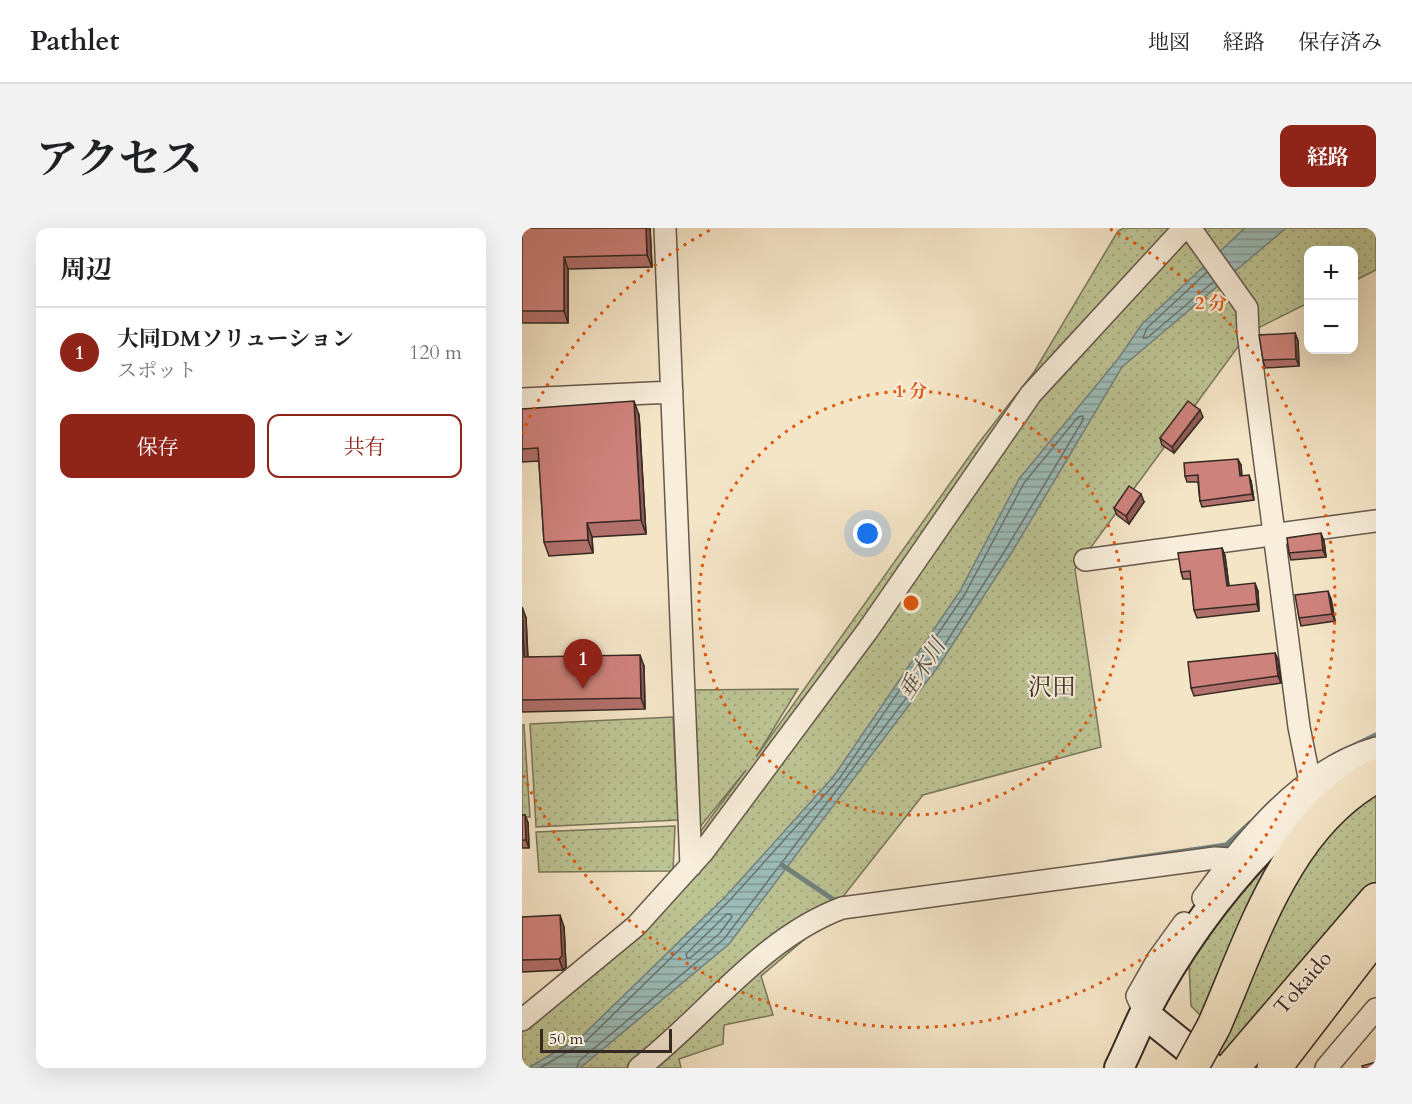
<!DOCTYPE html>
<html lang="ja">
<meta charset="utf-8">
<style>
:root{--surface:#fff;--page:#f2f2f2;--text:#202124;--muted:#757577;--line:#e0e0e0;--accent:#8f2418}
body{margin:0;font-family:Cardo,"Noto Serif JP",serif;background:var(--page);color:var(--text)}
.controls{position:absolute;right:18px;top:18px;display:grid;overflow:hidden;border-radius:12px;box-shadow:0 6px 24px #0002}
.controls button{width:54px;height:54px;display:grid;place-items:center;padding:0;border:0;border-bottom:2px solid var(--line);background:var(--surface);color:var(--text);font:30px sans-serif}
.scale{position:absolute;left:18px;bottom:15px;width:132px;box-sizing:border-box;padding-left:6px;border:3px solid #352923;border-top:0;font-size:16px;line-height:21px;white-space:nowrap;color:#352923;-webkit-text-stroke:4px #f8eedb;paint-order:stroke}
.you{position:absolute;left:346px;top:306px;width:21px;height:21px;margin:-15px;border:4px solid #fff;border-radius:50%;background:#1a73e8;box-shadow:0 0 0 9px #1a73e833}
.badge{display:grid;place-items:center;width:39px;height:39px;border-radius:50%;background:var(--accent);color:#fff;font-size:20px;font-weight:700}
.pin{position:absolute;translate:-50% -50px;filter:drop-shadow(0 2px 3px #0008)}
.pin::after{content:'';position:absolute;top:32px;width:21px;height:18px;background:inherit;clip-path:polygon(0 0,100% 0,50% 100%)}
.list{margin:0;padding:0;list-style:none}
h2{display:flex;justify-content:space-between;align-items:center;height:78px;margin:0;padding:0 24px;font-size:26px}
h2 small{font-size:20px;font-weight:400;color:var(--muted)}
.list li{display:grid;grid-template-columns:39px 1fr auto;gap:18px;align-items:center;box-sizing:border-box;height:90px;padding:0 24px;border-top:2px solid var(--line)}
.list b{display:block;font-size:22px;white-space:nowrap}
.list p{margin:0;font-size:20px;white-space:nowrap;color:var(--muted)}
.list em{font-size:20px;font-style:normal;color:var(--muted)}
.actions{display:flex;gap:12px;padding:18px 24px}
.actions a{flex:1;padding:14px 0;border:2px solid var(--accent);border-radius:12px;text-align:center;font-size:21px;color:var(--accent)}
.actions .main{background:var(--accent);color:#fff}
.map{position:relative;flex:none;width:854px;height:840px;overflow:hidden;border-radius:12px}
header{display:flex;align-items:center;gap:36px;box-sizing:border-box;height:84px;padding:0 30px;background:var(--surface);border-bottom:2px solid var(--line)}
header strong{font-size:28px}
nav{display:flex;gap:33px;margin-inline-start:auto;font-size:21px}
.intro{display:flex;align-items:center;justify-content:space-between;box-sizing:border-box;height:144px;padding:0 36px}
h1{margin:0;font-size:42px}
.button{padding:15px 27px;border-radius:12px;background:var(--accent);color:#fff;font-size:21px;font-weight:700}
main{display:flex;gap:36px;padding:0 36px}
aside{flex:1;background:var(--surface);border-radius:12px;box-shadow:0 6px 24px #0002}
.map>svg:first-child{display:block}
.grass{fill:url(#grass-dots);stroke:#79765c;stroke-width:1.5}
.water{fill:url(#water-rules);stroke:#73827e;stroke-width:1.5}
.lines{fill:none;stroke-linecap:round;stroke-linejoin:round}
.shore{stroke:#69746f;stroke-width:1.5}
.stream{stroke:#73827e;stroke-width:5}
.street-casing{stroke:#65584c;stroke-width:24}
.secondary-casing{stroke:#352923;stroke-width:32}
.highway-casing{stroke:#352923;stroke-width:36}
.street{stroke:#f8eedb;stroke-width:21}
.secondary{stroke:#f8eedb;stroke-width:28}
.highway{stroke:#f4e5c7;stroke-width:33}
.highway-bridge-casing{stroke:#352923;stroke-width:36;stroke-linecap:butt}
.highway-bridge{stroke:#f4e5c7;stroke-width:33}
.wall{fill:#b1706b;stroke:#352923;stroke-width:1.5}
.shaded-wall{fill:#905b57;stroke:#352923;stroke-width:1.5}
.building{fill:#ce827c;stroke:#352923;stroke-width:1.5}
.ring{fill:none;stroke:#df570d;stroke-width:3;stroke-dasharray:3 6}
.labels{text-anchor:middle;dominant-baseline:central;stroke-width:4.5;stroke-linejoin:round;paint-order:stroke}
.street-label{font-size:21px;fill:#352923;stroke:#f8eedb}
.water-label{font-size:22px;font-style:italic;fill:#4f4e49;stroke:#f8eedb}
.quarter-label{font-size:24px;fill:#352923;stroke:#f8eedb}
.centre{fill:#df570d;stroke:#f8eedb;stroke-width:3}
.ring-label{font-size:18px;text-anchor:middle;font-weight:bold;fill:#df570d;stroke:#f8eedb;stroke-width:4.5;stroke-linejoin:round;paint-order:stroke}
</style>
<header>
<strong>Pathlet</strong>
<nav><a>地図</a><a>経路</a><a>保存済み</a></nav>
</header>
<div class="intro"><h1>アクセス</h1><a class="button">経路</a></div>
<main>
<aside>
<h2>周辺<small></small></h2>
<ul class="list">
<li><span class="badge">1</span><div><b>大同DMソリューション</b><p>スポット</p></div><em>120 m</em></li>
</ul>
<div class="actions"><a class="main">保存</a><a>共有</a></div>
</aside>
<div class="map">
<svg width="854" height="840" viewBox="0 0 854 840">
<defs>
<pattern id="grass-dots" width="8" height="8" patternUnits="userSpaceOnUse" patternTransform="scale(1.5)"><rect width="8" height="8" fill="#bdc494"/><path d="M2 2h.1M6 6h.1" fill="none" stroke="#a3a87f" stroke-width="1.8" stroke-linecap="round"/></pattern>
<pattern id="water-rules" width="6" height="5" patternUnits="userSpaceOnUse" patternTransform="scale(1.5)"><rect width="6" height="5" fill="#9dbebb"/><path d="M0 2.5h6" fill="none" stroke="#819a98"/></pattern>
</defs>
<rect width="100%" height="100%" fill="#f4e5c7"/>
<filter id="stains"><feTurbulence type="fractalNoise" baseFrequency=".00333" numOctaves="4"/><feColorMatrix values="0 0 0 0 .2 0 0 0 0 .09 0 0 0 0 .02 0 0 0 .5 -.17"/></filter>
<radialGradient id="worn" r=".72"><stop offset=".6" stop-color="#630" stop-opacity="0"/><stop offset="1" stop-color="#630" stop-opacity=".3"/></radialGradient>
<path class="grass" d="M602,0H854V42L832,53V22H786V75L726,105L553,341L579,519L401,567L297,699L239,748L251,787L202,797L201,816L157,831L159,840H0V789L173,640L175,608L224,542L178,599L172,462L276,461L234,529L456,216L512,144L596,3Z
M151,489L156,592L14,599L8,496Z
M0,497H2L8,589H0Z
M854,560V655L691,840L692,798L788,620Z
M153,598L151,643L17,644L14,604Z
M760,619L680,789L669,778L667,736L727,645Z"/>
<path class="water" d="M723,0H764L600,139L490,324L418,436L207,716L58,840H6L59,809L204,668L312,548L438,363L497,251L596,131L620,96Z"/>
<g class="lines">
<path class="shore" d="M685,44L625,100L621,110H625L691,54
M205,686H208L210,689L197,706L168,730H165L164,726Z
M18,840L64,813L208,672L317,551L443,366L502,255L556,189L561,188V192L484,321L413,432L202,711L57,833L55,840"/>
<path class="stream" d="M812,527L854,507
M586,634L704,617L728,595
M260,637L312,672L318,671"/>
<defs>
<path id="street" d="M143,0L169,638
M668,0L725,80L726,104L777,499L788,554
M0,171L150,164
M563,332L854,293
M681,670C724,611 780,541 854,520
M623,786L615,768L636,731L662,695
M0,792L114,698L181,624L346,402L509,166L662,0
M117,840C185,787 238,711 320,680L693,630L709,631
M804,840L854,781"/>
<path id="secondary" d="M623,786L690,840
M597,840C606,822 613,804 622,786C659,715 709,648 767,593C793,568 817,545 854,539"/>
<path id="highway" d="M692,798C731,709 763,598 854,548
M710,840L854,672
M752,840L854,707"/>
</defs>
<use href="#street" class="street-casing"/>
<use href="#secondary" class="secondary-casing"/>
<use href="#highway" class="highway-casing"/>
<use href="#street" class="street"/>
<use href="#secondary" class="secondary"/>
<use href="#highway" class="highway"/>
<defs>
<path id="highway-bridge" d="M669,840L692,798"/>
</defs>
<use href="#highway-bridge" class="highway-bridge-casing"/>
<use href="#highway-bridge" class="highway-bridge"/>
</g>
<path class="wall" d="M0,0H128L130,39L46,41V95H0Z
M773,105L776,113L777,138L743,140L741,132Z
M0,181L117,187L124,306L70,309L71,325L27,328L22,314L17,233L0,234Z
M681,189L652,225L640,217L638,210Z
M719,237L720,248L729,253L732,272L680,279L678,273L676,254H665L663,248Z
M622,274L607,296L595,287L592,280Z
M802,313L804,329L769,332L767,325Z
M700,320L703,328L707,358L736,363L737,383L675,390L672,382L669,351H661L659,344Z
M809,371L813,393L779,398L777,390Z
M0,379L4,390L6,429L122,438L123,481L0,484Z
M753,425L756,432L759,455L672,468L669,460Z
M0,587H3L6,595L7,620H0Z
M0,689L42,699L44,739L41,742L0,744Z"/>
<path class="shaded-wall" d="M124,0H128L130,39L125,27Z
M42,29L46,41V95L42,83Z
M773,105L776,113L777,138L774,131Z
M112,173L117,187L124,306L119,292Z
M678,182L681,189L652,225L650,219Z
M716,231L719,237L720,254L718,248Z
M727,247L729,253L732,272L730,266Z
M619,266L622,274L607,296L604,288Z
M65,295L70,309L71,325L66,312Z
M799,305L802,313L804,329L801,322Z
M700,320L703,328L708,366L705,358Z
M733,355L736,363L737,383L735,376Z
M806,363L809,371L813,393L810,386Z
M0,379L4,390L6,440L2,429Z
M753,425L756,432L759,455L756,448Z
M118,427L122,438L123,481L119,470Z
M3,587L6,595L7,620L4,612Z
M38,687L42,699L44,739L41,742L37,731Z"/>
<path class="building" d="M0,0H124L125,27L42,29V83H0Z
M773,105L774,131L741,132L737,107Z
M112,173L119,292L65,295L66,312L22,314L16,220L0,221V181Z
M666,173L678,182L650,219L638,210Z
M716,231L718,248L727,247L730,266L678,273L676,247L663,248L662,235Z
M607,258L619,266L604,288L592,280Z
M799,305L801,322L767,325L765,310Z
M700,320L705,358L733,355L735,376L672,382L668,343L659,344L656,325Z
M806,363L810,386L777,390L773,367Z
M0,379L2,429L118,427L119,470L0,472Z
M753,425L756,448L669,460L666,434Z
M0,587H3L4,612H0Z
M38,687L40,728L37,731L0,732V689Z
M854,834V840H841L840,838Z"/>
<g class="ring">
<circle cx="389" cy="375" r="212"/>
<path d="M0 206A424 424 0 0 1 190 1M588 1A424 424 0 1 1 0 544"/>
</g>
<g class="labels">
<g class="street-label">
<text transform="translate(781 755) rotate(-49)">Tokaido</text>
</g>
<g class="water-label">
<text transform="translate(400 441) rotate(-57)">垂木川</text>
</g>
<g class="quarter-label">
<text x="530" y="459">沢田</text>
</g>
</g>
<circle cx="389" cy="375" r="9" class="centre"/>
<g class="ring-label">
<text x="689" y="81">2 分</text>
<text x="389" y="169">1 分</text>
</g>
<rect width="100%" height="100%" filter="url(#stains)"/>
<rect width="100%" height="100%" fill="url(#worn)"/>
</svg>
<div class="controls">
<button>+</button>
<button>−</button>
</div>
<div class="scale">50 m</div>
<div class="you"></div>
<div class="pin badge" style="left:61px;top:461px">1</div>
</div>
</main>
